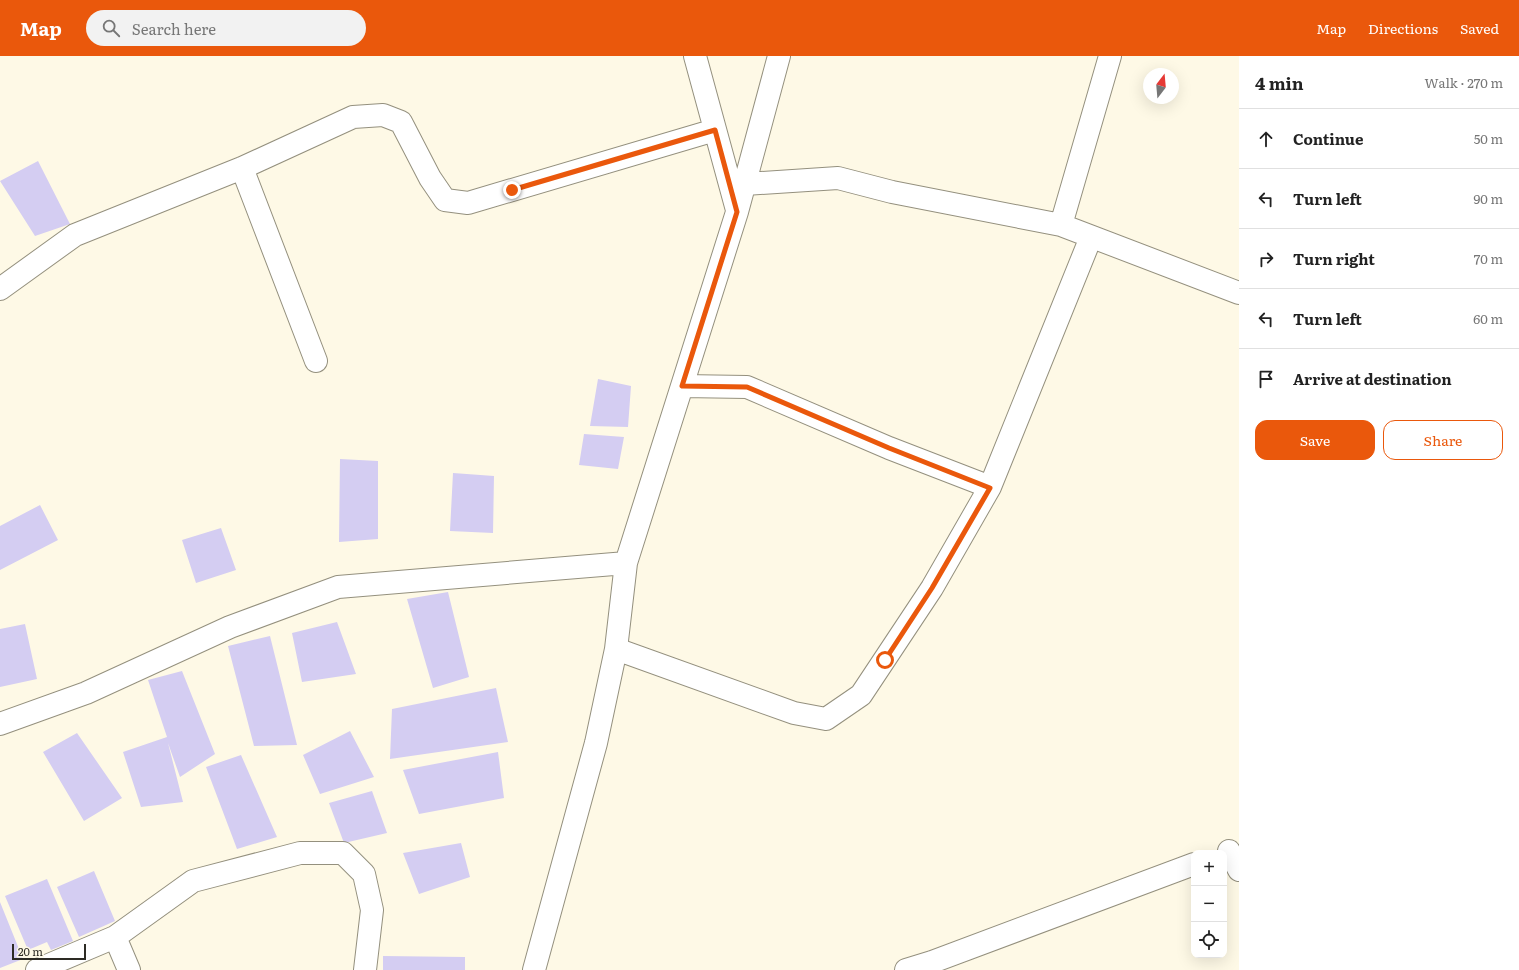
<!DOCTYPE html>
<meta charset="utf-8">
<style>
:root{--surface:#fff;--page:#f2f2f2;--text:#222;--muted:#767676;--line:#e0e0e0;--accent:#ea580c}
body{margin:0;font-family:Literata,serif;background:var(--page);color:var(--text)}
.controls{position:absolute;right:12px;bottom:12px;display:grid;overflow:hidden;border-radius:8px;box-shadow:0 4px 16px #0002}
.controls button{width:36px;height:36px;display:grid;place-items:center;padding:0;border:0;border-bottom:1px solid var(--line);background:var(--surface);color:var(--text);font:20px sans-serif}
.compass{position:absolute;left:1143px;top:12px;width:36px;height:36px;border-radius:50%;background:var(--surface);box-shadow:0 4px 16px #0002;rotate:16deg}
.scale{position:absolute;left:12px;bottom:10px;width:74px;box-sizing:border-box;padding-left:4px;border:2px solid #2d2b24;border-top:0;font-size:11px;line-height:14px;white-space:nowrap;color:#2d2b24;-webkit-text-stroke:3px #fef9e6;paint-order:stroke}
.stop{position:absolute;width:12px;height:12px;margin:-9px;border:3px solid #ea580c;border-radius:50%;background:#fff}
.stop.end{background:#ea580c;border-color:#fff;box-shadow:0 1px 4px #0008}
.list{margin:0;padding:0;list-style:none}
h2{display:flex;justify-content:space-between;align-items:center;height:52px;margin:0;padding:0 16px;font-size:17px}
h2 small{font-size:13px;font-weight:400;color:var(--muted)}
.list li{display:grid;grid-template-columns:26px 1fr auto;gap:12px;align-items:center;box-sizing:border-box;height:60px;padding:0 16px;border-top:1px solid var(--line)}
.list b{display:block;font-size:15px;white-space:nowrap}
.list em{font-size:13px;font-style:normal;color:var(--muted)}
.actions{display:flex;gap:8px;padding:12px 16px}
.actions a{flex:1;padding:9px 0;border:1px solid var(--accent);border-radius:12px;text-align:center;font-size:14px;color:var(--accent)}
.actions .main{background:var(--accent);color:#fff}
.icon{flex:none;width:22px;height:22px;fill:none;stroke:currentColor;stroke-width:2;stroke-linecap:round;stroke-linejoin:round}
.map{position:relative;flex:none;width:1239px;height:914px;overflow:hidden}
header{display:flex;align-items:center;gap:24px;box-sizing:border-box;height:56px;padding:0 20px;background:var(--accent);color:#fff}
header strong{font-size:19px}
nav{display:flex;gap:22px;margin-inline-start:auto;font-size:14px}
.search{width:280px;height:36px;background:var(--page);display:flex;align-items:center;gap:10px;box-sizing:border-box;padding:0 14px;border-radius:22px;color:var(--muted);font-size:15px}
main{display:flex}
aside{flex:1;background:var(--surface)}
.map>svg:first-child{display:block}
.building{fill:#d4cdf2}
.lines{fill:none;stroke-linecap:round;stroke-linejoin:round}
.minor-casing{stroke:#94907e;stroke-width:24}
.minor{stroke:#fff;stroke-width:22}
.route{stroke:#ea580c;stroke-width:5}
</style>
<header>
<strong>Map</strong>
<div class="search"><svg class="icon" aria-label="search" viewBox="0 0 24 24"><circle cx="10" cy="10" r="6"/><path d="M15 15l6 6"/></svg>Search here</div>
<nav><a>Map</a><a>Directions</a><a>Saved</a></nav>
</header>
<main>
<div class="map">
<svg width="1239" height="914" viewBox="0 0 1239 914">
<rect width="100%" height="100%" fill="#fef9e6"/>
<path class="building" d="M38,105L70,168L35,180L0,125Z
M598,323L631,330L628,371L590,370Z
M584,378L624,381L618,413L579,409Z
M340,403L378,405V483L339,486Z
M453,417L494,420L493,477L450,475Z
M40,449L58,484L0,514V470Z
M221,472L236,514L196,527L182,484Z
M448,536L469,621L433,632L407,543Z
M337,566L356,618L302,626L292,577Z
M25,568L37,623L0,631V573Z
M270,580L297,689L254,690L228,590Z
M182,615L215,698L180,721L168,687L183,746L141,751L123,696L167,681L148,624Z
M496,632L508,686L390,703L392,653Z
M350,675L374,721L320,738L303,699Z
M77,677L122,742L84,765L43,696Z
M498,696L504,742L419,758L403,714Z
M241,699L277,781L237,793L206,711Z
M372,735L387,777L344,787L329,747Z
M461,787L470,821L419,838L403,797Z
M94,815L115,865L79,881L57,831Z
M47,823L73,885L51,894L47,886L28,894L5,840Z
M0,846L23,903L0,912Z
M383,900L465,901V914H383Z"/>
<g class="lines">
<defs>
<path id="minor" d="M695,0L737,154
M242,112L316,305
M745,128L838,122L892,136L1061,169L1239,237
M1061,169L1110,0
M0,233L75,179L242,112L353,61L383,59L401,66L430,122L445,144L468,147L715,74
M682,330L747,331L889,392L990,431
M616,593L794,657L826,663L861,639L932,532L990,431L1091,181
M0,668L86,637L230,571L338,531L626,507
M1229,795L1239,814
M115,881L129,914
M37,914L115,881L193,825L300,797H343L364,818L372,854L365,914
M534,914L596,687L616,593L626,507L737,156L779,0
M906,914L932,906L1194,808"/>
</defs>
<use href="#minor" class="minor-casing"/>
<use href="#minor" class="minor"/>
</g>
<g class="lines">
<path class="route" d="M512,134L715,74L737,156L682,330L747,331L889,392L990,432L932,532L885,604"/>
</g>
</svg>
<div class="controls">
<button>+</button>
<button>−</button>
<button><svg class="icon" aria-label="locate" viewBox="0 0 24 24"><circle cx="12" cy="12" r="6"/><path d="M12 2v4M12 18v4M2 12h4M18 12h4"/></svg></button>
</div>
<svg class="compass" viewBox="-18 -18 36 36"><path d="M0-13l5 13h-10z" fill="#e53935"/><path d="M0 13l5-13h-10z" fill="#767676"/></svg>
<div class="scale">20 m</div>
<div class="stop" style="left:885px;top:604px"></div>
<div class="stop end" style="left:512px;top:134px"></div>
</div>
<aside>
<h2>4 min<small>Walk · 270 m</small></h2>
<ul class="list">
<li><svg class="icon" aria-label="ahead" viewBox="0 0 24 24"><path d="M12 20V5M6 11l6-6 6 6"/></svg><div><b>Continue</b></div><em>50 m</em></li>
<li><svg class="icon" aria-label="left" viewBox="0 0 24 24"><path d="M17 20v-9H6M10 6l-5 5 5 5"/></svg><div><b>Turn left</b></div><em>90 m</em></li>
<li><svg class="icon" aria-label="right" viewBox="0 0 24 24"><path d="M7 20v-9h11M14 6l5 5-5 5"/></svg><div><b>Turn right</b></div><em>70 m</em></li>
<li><svg class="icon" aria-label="left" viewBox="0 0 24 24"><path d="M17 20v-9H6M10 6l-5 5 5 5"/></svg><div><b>Turn left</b></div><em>60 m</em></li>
<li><svg class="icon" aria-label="arrive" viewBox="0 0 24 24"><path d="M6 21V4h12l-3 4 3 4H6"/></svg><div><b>Arrive at destination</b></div></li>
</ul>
<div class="actions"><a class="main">Save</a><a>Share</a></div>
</aside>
</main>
